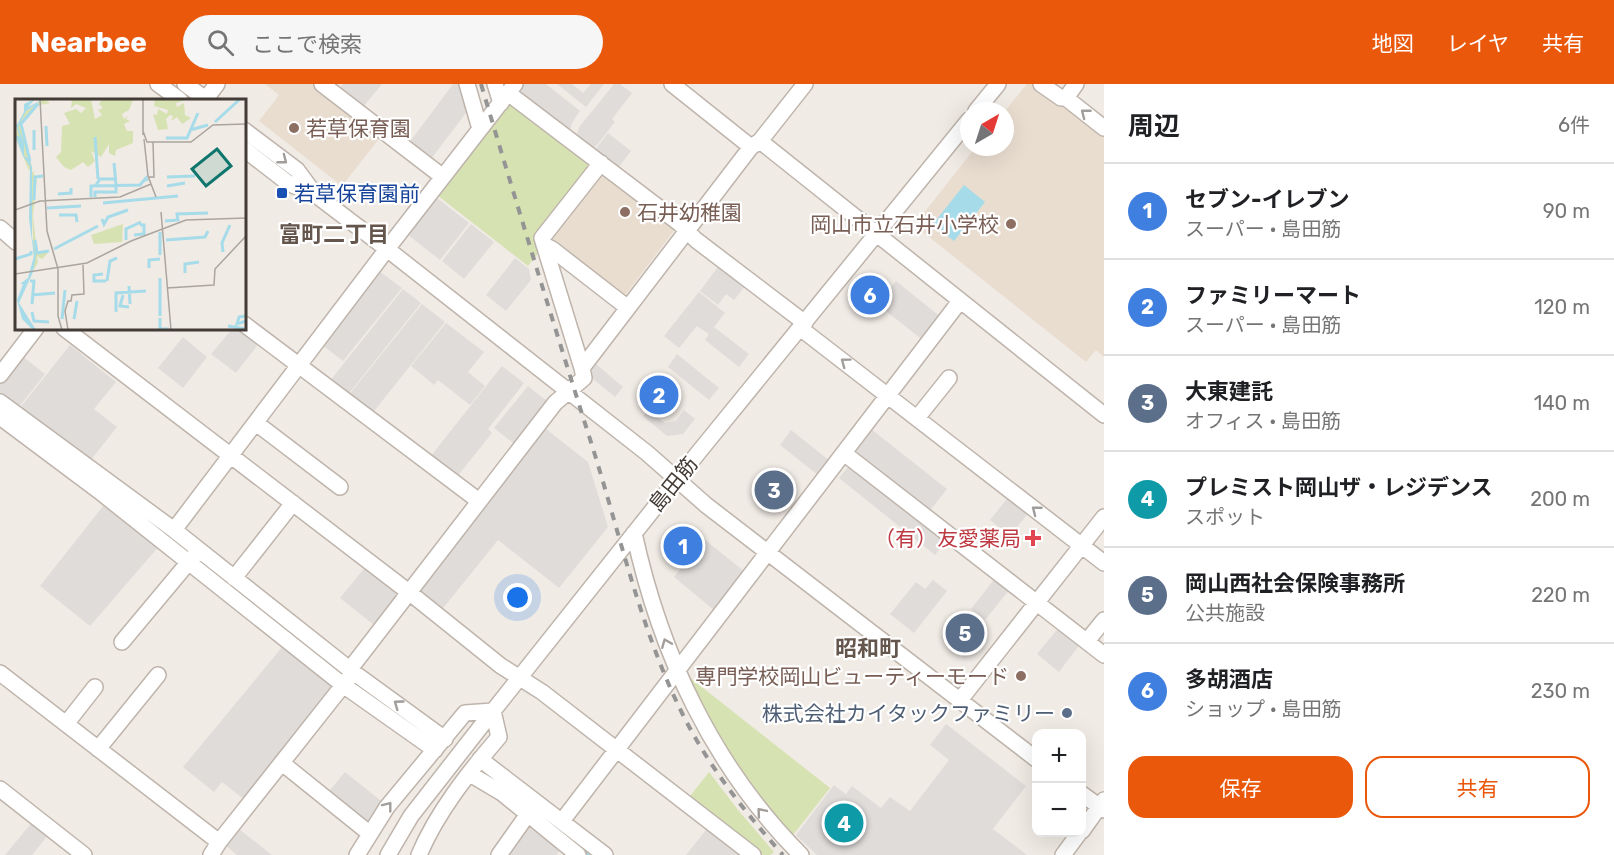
<!DOCTYPE html>
<html lang="ja">
<meta charset="utf-8">
<style>
:root{--surface:#fff;--page:#f6f6f6;--text:#202124;--muted:#757577;--line:#e0e0e0;--accent:#ea580c}
body{margin:0;font-family:Rubik,"Noto Sans JP",sans-serif;background:var(--page);color:var(--text)}
.controls{position:absolute;right:18px;bottom:18px;display:grid;overflow:hidden;border-radius:12px;box-shadow:0 6px 24px #0002}
.controls button{width:54px;height:54px;display:grid;place-items:center;padding:0;border:0;border-bottom:2px solid var(--line);background:var(--surface);color:var(--text);font:30px sans-serif}
.compass{position:absolute;left:960px;top:18px;width:54px;height:54px;border-radius:50%;background:var(--surface);box-shadow:0 6px 24px #0002;rotate:39deg}
.you{position:absolute;left:518px;top:514px;width:21px;height:21px;margin:-15px;border:4px solid #fff;border-radius:50%;background:#1a73e8;box-shadow:0 0 0 9px #1a73e833}
.badge{display:grid;place-items:center;width:39px;height:39px;border-radius:50%;background:var(--accent);color:#fff;font-size:20px;font-weight:700}
.pin{position:absolute;translate:-50% -50%;border:3px solid #fff;box-shadow:0 2px 6px #0006}
.list{margin:0;padding:0;list-style:none}
h2{display:flex;justify-content:space-between;align-items:center;height:78px;margin:0;padding:0 24px;font-size:26px}
h2 small{font-size:20px;font-weight:400;color:var(--muted)}
.list li{display:grid;grid-template-columns:39px 1fr auto;gap:18px;align-items:center;box-sizing:border-box;height:96px;padding:0 24px;border-top:2px solid var(--line)}
.list b{display:block;font-size:22px;white-space:nowrap}
.list p{margin:0;font-size:20px;white-space:nowrap;color:var(--muted)}
.list em{font-size:20px;font-style:normal;color:var(--muted)}
.actions{display:flex;gap:12px;padding:18px 24px}
.actions a{flex:1;padding:14px 0;border:2px solid var(--accent);border-radius:18px;text-align:center;font-size:21px;color:var(--accent)}
.actions .main{background:var(--accent);color:#fff}
.icon{flex:none;width:33px;height:33px;fill:none;stroke:currentColor;stroke-width:2;stroke-linecap:round;stroke-linejoin:round}
.map{position:relative;flex:none;width:1104px;height:771px;overflow:hidden}
header{display:flex;align-items:center;gap:36px;box-sizing:border-box;height:84px;padding:0 30px;background:var(--accent);color:#fff}
header strong{font-size:28px}
nav{display:flex;gap:33px;margin-inline-start:auto;font-size:21px}
.search{width:420px;height:54px;background:var(--page);display:flex;align-items:center;gap:15px;box-sizing:border-box;padding:0 21px;border-radius:33px;color:var(--muted);font-size:22px}
main{display:flex}
aside{flex:1;background:var(--surface)}
.map>svg:first-child{display:block}
.education{fill:#e9ddd0}
.green{fill:#d6e2b1}
.parking{fill:#dfdcda}
.water{fill:#a6dbe9}
.lines{fill:none;stroke-linecap:round;stroke-linejoin:round}
.stream{stroke:#a6dbe9;stroke-width:4}
.minor-casing{stroke:#beb4ab;stroke-width:18}
.minor{stroke:#fff;stroke-width:15}
.rail{stroke:#949494;stroke-width:4;stroke-dasharray:8 8;stroke-linecap:butt}
.oneway{stroke:#a19d9a}
.education-dot{fill:#8d6e63;stroke:#fff;stroke-width:2}
.transit-dot{fill:#1a4fb4;stroke:#fff;stroke-width:2}
.health-dot{fill:#e0444e;stroke:#fff;stroke-width:2}
.service-dot{fill:#5c6f8a;stroke:#fff;stroke-width:2}
.labels{text-anchor:middle;dominant-baseline:central;stroke-width:4.5;stroke-linejoin:round;paint-order:stroke}
.education-label{font-size:21px;fill:#785e54;stroke:#fff;text-anchor:start}
.transit-label{font-size:21px;fill:#164399;stroke:#fff;text-anchor:start}
.street-label{font-size:21px;fill:#433b35;stroke:#fff}
.health-label{font-size:21px;fill:#be3a42;stroke:#fff;text-anchor:end}
.service-label{font-size:21px;fill:#4e5e75;stroke:#fff;text-anchor:end}
.neighbourhood-label{font-size:22px;font-weight:bold;fill:#64564d;stroke:#fff}
.inset-river{fill:none;stroke:#a6dbe9;stroke-width:3}
.inset-road{fill:none;stroke:#aba59f;stroke-width:1.5}
.view{fill:#0f766e;fill-opacity:0.15;stroke:#0f766e;stroke-width:3}
.inset-edge{fill:none;stroke:#433b35;stroke-width:3}
</style>
<header>
<strong>Nearbee</strong>
<div class="search"><svg class="icon" aria-label="search" viewBox="0 0 24 24"><circle cx="10" cy="10" r="6"/><path d="M15 15l6 6"/></svg>ここで検索</div>
<nav><a>地図</a><a>レイヤ</a><a>共有</a></nav>
</header>
<main>
<div class="map">
<svg width="1104" height="771" viewBox="0 0 1104 771">
<rect width="100%" height="100%" fill="#f1ebe5"/>
<path class="education" d="M265,0H315L382,51L342,102L259,37L279,11Z
M1027,0H1035L1104,50V273L1096,266L1086,278L919,145V135L976,63H1005V27Z
M602,88L676,144L623,214L548,155Z"/>
<path class="green" d="M511,16L591,78V84L540,167L528,182L437,111Z
M689,593L830,704L793,751C783,741 772,732 763,721C737,690 701,631 689,593Z
M709,688L738,726L774,768L770,771H760L687,716Z"/>
<path class="parking" d="M343,0H382L363,23L339,5Z
M453,0H461L469,25L431,75L409,59Z
M521,0H546L580,27L573,37L569,48L519,8Z
M557,0H572L583,9L591,0H604L586,23Z
M614,0H620L632,9L612,35L615,38L593,66L576,52L580,42Z
M608,49L631,67L617,85L594,67Z
M437,114L469,139L440,176L408,151Z
M471,140L494,158L464,195L442,177Z
M515,174L529,185L531,196L506,227L486,211Z
M720,180L746,201L734,216L726,210L718,221L700,207Z
M379,187L402,204L343,277L321,260Z
M896,197L942,234L924,257L877,220Z
M403,205L421,219L347,312L329,298Z
M699,208L725,229L714,243L749,270L739,283L705,256L709,250L697,242L679,264L664,252Z
M422,220L445,238L371,331L348,312Z
M446,239L484,268L468,288L485,302L470,321L438,296L434,301L411,282Z
M232,245H242L260,258L236,289L211,270Z
M183,253L207,273L183,304L158,284Z
M70,261L116,298L94,325L117,343L90,377L19,325Z
M677,270L719,304L709,316L668,283Z
M22,272L45,290L18,324L0,310V300Z
M596,280L623,303L615,313L593,295L591,287Z
M502,282L524,299L488,345L492,349L456,394L430,373Z
M528,302L547,317L513,359L494,344Z
M648,326L665,339L676,337L684,326L695,335L683,350L667,352L643,332Z
M546,345L588,378L608,443L559,504L498,456L440,528L418,510Z
M871,345L947,405L928,429L853,368Z
M791,346L830,377L818,391L780,361Z
M849,382L945,458L935,471L839,394Z
M1010,411L1030,427L1010,452L990,436Z
M107,417L161,460L90,542L40,502Z
M704,455L745,488L714,526L674,493Z
M367,481L400,507L374,541L340,514Z
M996,493L1010,505L985,536L971,525Z
M933,496L947,507L914,549L890,530L916,498L925,505Z
M1060,542L1081,559L1059,588L1037,570Z
M283,562L336,604L245,716L222,698L214,708L183,683Z
M946,640L1026,702L993,745L1027,771H817L796,751L834,701L846,710L852,702L881,724L890,713L910,727L949,676L930,661Z
M345,688L385,720L366,743L326,711Z
M33,737L49,750L32,771H5Z
M530,738L562,764L556,771H504Z
M709,742L747,771H686Z
M239,745L272,771H237L226,762Z"/>
<path class="water" d="M964,101L985,118L954,157L933,140Z"/>
<g class="lines">
<path class="stream" d="M386,623L410,639
M570,755L590,771"/>
<defs>
<path id="minor" d="M158,0L180,16
M185,0L207,16
M322,0L443,93
M467,0L480,45
M495,0L501,19
M672,0L751,63
M1041,0L1061,14H1066L1104,44
M508,9L679,139L696,156L805,239
M1066,14L1076,0
M205,16L217,0
M976,27L998,0
M244,46L297,86L314,109
M760,57L1104,331
M244,65L288,99L316,111L387,165L647,369L706,421L1036,675
M0,144L16,158
M544,161L552,165L628,224
M244,240L479,417
M64,244L410,509L501,582L542,608L753,771
M800,244L1104,479
M582,284L542,154L601,79
M0,291L36,244
M0,318L174,446L353,588L445,655
M0,333L99,407L343,601L435,666
M917,334L949,294
M256,339L340,403
M845,370L1104,571
M174,446L387,165L515,0
M634,449C660,569 713,683 801,771
M234,494L293,419
M1087,557L1104,536
M122,558L193,473
M350,585L555,319L584,294L582,284L751,63L760,57L805,0
M0,589L219,758
M960,616L1104,433
M66,640L95,603
M98,665L158,591
M480,675L605,771
M282,679L369,749
M470,690L502,709L578,771
M0,705L84,771
M1082,710L1104,726
M562,737L960,217
M1082,747L1104,716
M211,771L219,758L348,595
M357,771L387,723L465,629L493,627L499,653C469,688 437,728 419,771
M388,771L411,732L493,627L698,369L969,36
M499,771L528,730
M1063,771L1080,748"/>
</defs>
<use href="#minor" class="minor-casing"/>
<use href="#minor" class="minor"/>
<path class="rail" d="M481,0C516,118 552,235 589,352C619,445 639,543 683,631C709,683 745,728 783,771"/>
</g>
<defs><path id="oneway-chevron" d="M-2-3.5L2.5 0L-2 3.5" fill="none" stroke-width="1.6" stroke-linecap="round" stroke-linejoin="round" transform="scale(1.5)"/></defs>
<g class="oneway">
<use href="#oneway-chevron" transform="translate(1085 29) rotate(-142)"/>
<use href="#oneway-chevron" transform="translate(283 76) rotate(38)"/>
<use href="#oneway-chevron" transform="translate(845 278) rotate(-143)"/>
<use href="#oneway-chevron" transform="translate(1036 426) rotate(-142)"/>
<use href="#oneway-chevron" transform="translate(666 559) rotate(-112)"/>
<use href="#oneway-chevron" transform="translate(398 620) rotate(-144)"/>
<use href="#oneway-chevron" transform="translate(388 722) rotate(-52)"/>
<use href="#oneway-chevron" transform="translate(761 728) rotate(-130)"/>
</g>
<g class="education-dot">
<circle cx="294" cy="44" r="6"/>
<circle cx="625" cy="128" r="6"/>
<circle cx="1011" cy="140" r="6"/>
<circle cx="1021" cy="592" r="6"/>
</g>
<rect class="transit-dot" x="276" y="103" width="12" height="12" rx="3"/>
<path class="health-dot" d="M1030 445h6v6h6v6h-6v6h-6v-6h-6v-6h6z"/>
<circle class="service-dot" cx="1067" cy="629" r="6"/>
<g class="labels">
<g class="education-label">
<text x="306" y="44">若草保育園</text>
<text x="637" y="128">石井幼稚園</text>
<text x="999" y="140" text-anchor="end">岡山市立石井小学校</text>
<text x="1009" y="592" text-anchor="end">専門学校岡山ビューティーモード</text>
</g>
<g class="transit-label">
<text x="294" y="109">若草保育園前</text>
</g>
<g class="street-label">
<text transform="translate(673 400) rotate(-51)">島田筋</text>
</g>
<g class="health-label">
<text x="1021" y="454">（有）友愛薬局</text>
</g>
<g class="service-label">
<text x="1055" y="629">株式会社カイタックファミリー</text>
</g>
<g class="neighbourhood-label">
<text x="334" y="150">富町二丁目</text>
<text x="868" y="564">昭和町</text>
</g>
</g>
<g transform="translate(15 15)">
<rect width="231" height="231" fill="#f1ebe5"/>
<path d="M29,0L35,4L20,7L6,25L18,72L16,67L14,72L1,39L3,25L11,12ZM52,0H76L80,20L87,16L83,11L88,9L84,5L87,0L118,1L114,11L107,15L109,20L114,16L111,20L115,22L109,25L112,32H118V44L101,51L100,57L94,54V45L86,58L76,52L80,62L73,68L68,63L56,71L49,68L41,58L46,53L47,27L55,25L49,14L61,10L66,14L71,9L61,5L56,9L57,2ZM140,0H174L161,4L162,8L169,4L170,16L176,19L167,25L162,18L156,22L158,17L155,16L151,20L153,30L143,31L138,15L142,16L143,10L152,15L153,11L139,7ZM21,72L18,74L22,79L18,116L22,154H33L27,160L22,157L23,163L19,171L16,81L17,73ZM108,125L107,143L79,145L76,136Z" fill="#d6e2b1"/>
<path d="M20,0L13,8L29,0L11,12L3,28L9,44V57L15,61L17,69V138L21,157L18,173L4,204L21,231H18L7,220L2,201L8,185H5L13,179L19,157L14,120L15,67L8,57L0,37L7,48L0,36L5,38L0,23L2,26L9,13V5Z" fill="#a6dbe9"/>
<path class="inset-river" d="M200,23L225,0M31,27L32,47M19,31V51M175,31L193,26M80,38L83,80M151,39H172L183,14M15,62L6,25L23,5M99,64L101,86M152,78L180,77M81,86L85,80H101M152,87L170,84M43,95L56,94V89M76,98V87L125,86L131,79L132,82M80,98V93H101V88M19,101L20,78L28,77M88,104L163,97M32,109L66,107M44,116H61L62,123M87,120L89,125L93,118L113,111M150,122L163,121L162,115L193,114M145,133V156M119,136L129,135V126H125M20,141L22,154L34,152M111,141V130L126,123M151,141L190,138L193,132M39,150L83,127M208,153L207,144L215,126M0,160L16,155V152M134,169V161L145,160M170,174V165L184,163M88,175L79,176V182H91M145,179V217M15,182H19L17,205M92,182L95,162L102,159M114,187L115,205M17,196L40,194M108,196L105,207L114,208M17,213L19,222L34,223M101,213V194L131,192M230,217L224,218L222,225L231,222M145,219V230H154M47,220L50,191M59,220L62,202M213,227L231,230"/>
<path class="inset-road" d="M25,0L32,132L43,170V217L47,231M128,0V36M128,32L132,43H176L198,26L231,25M129,40L133,77L141,98M133,78H139L138,43M0,111L25,102L105,98L136,85M146,113L156,231M0,175L72,164L116,142L171,121L231,119M152,189L199,186L200,170L231,137M53,231L50,212L53,202H56L57,196L69,195L68,166"/>
<path class="view" d="M202,50L216,67L191,87L177,70Z"/>
<rect width="231" height="231" class="inset-edge"/>
</g>
</svg>
<div class="controls">
<button>+</button>
<button>−</button>
</div>
<svg class="compass" viewBox="-18 -18 36 36"><path d="M0-13l5 13h-10z" fill="#e53935"/><path d="M0 13l5-13h-10z" fill="#757577"/></svg>
<div class="you"></div>
<div class="pin badge" style="left:683px;top:462px;background:#3f7fe0">1</div>
<div class="pin badge" style="left:659px;top:311px;background:#3f7fe0">2</div>
<div class="pin badge" style="left:774px;top:406px;background:#5c6f8a">3</div>
<div class="pin badge" style="left:844px;top:739px;background:#0f9aa8">4</div>
<div class="pin badge" style="left:965px;top:549px;background:#5c6f8a">5</div>
<div class="pin badge" style="left:870px;top:211px;background:#3f7fe0">6</div>
</div>
<aside>
<h2>周辺<small>6件</small></h2>
<ul class="list">
<li><span class="badge" style="background:#3f7fe0">1</span><div><b>セブン-イレブン</b><p>スーパー · 島田筋</p></div><em>90 m</em></li>
<li><span class="badge" style="background:#3f7fe0">2</span><div><b>ファミリーマート</b><p>スーパー · 島田筋</p></div><em>120 m</em></li>
<li><span class="badge" style="background:#5c6f8a">3</span><div><b>大東建託</b><p>オフィス · 島田筋</p></div><em>140 m</em></li>
<li><span class="badge" style="background:#0f9aa8">4</span><div><b>プレミスト岡山ザ・レジデンス</b><p>スポット</p></div><em>200 m</em></li>
<li><span class="badge" style="background:#5c6f8a">5</span><div><b>岡山西社会保険事務所</b><p>公共施設</p></div><em>220 m</em></li>
<li><span class="badge" style="background:#3f7fe0">6</span><div><b>多胡酒店</b><p>ショップ · 島田筋</p></div><em>230 m</em></li>
</ul>
<div class="actions"><a class="main">保存</a><a>共有</a></div>
</aside>
</main>
